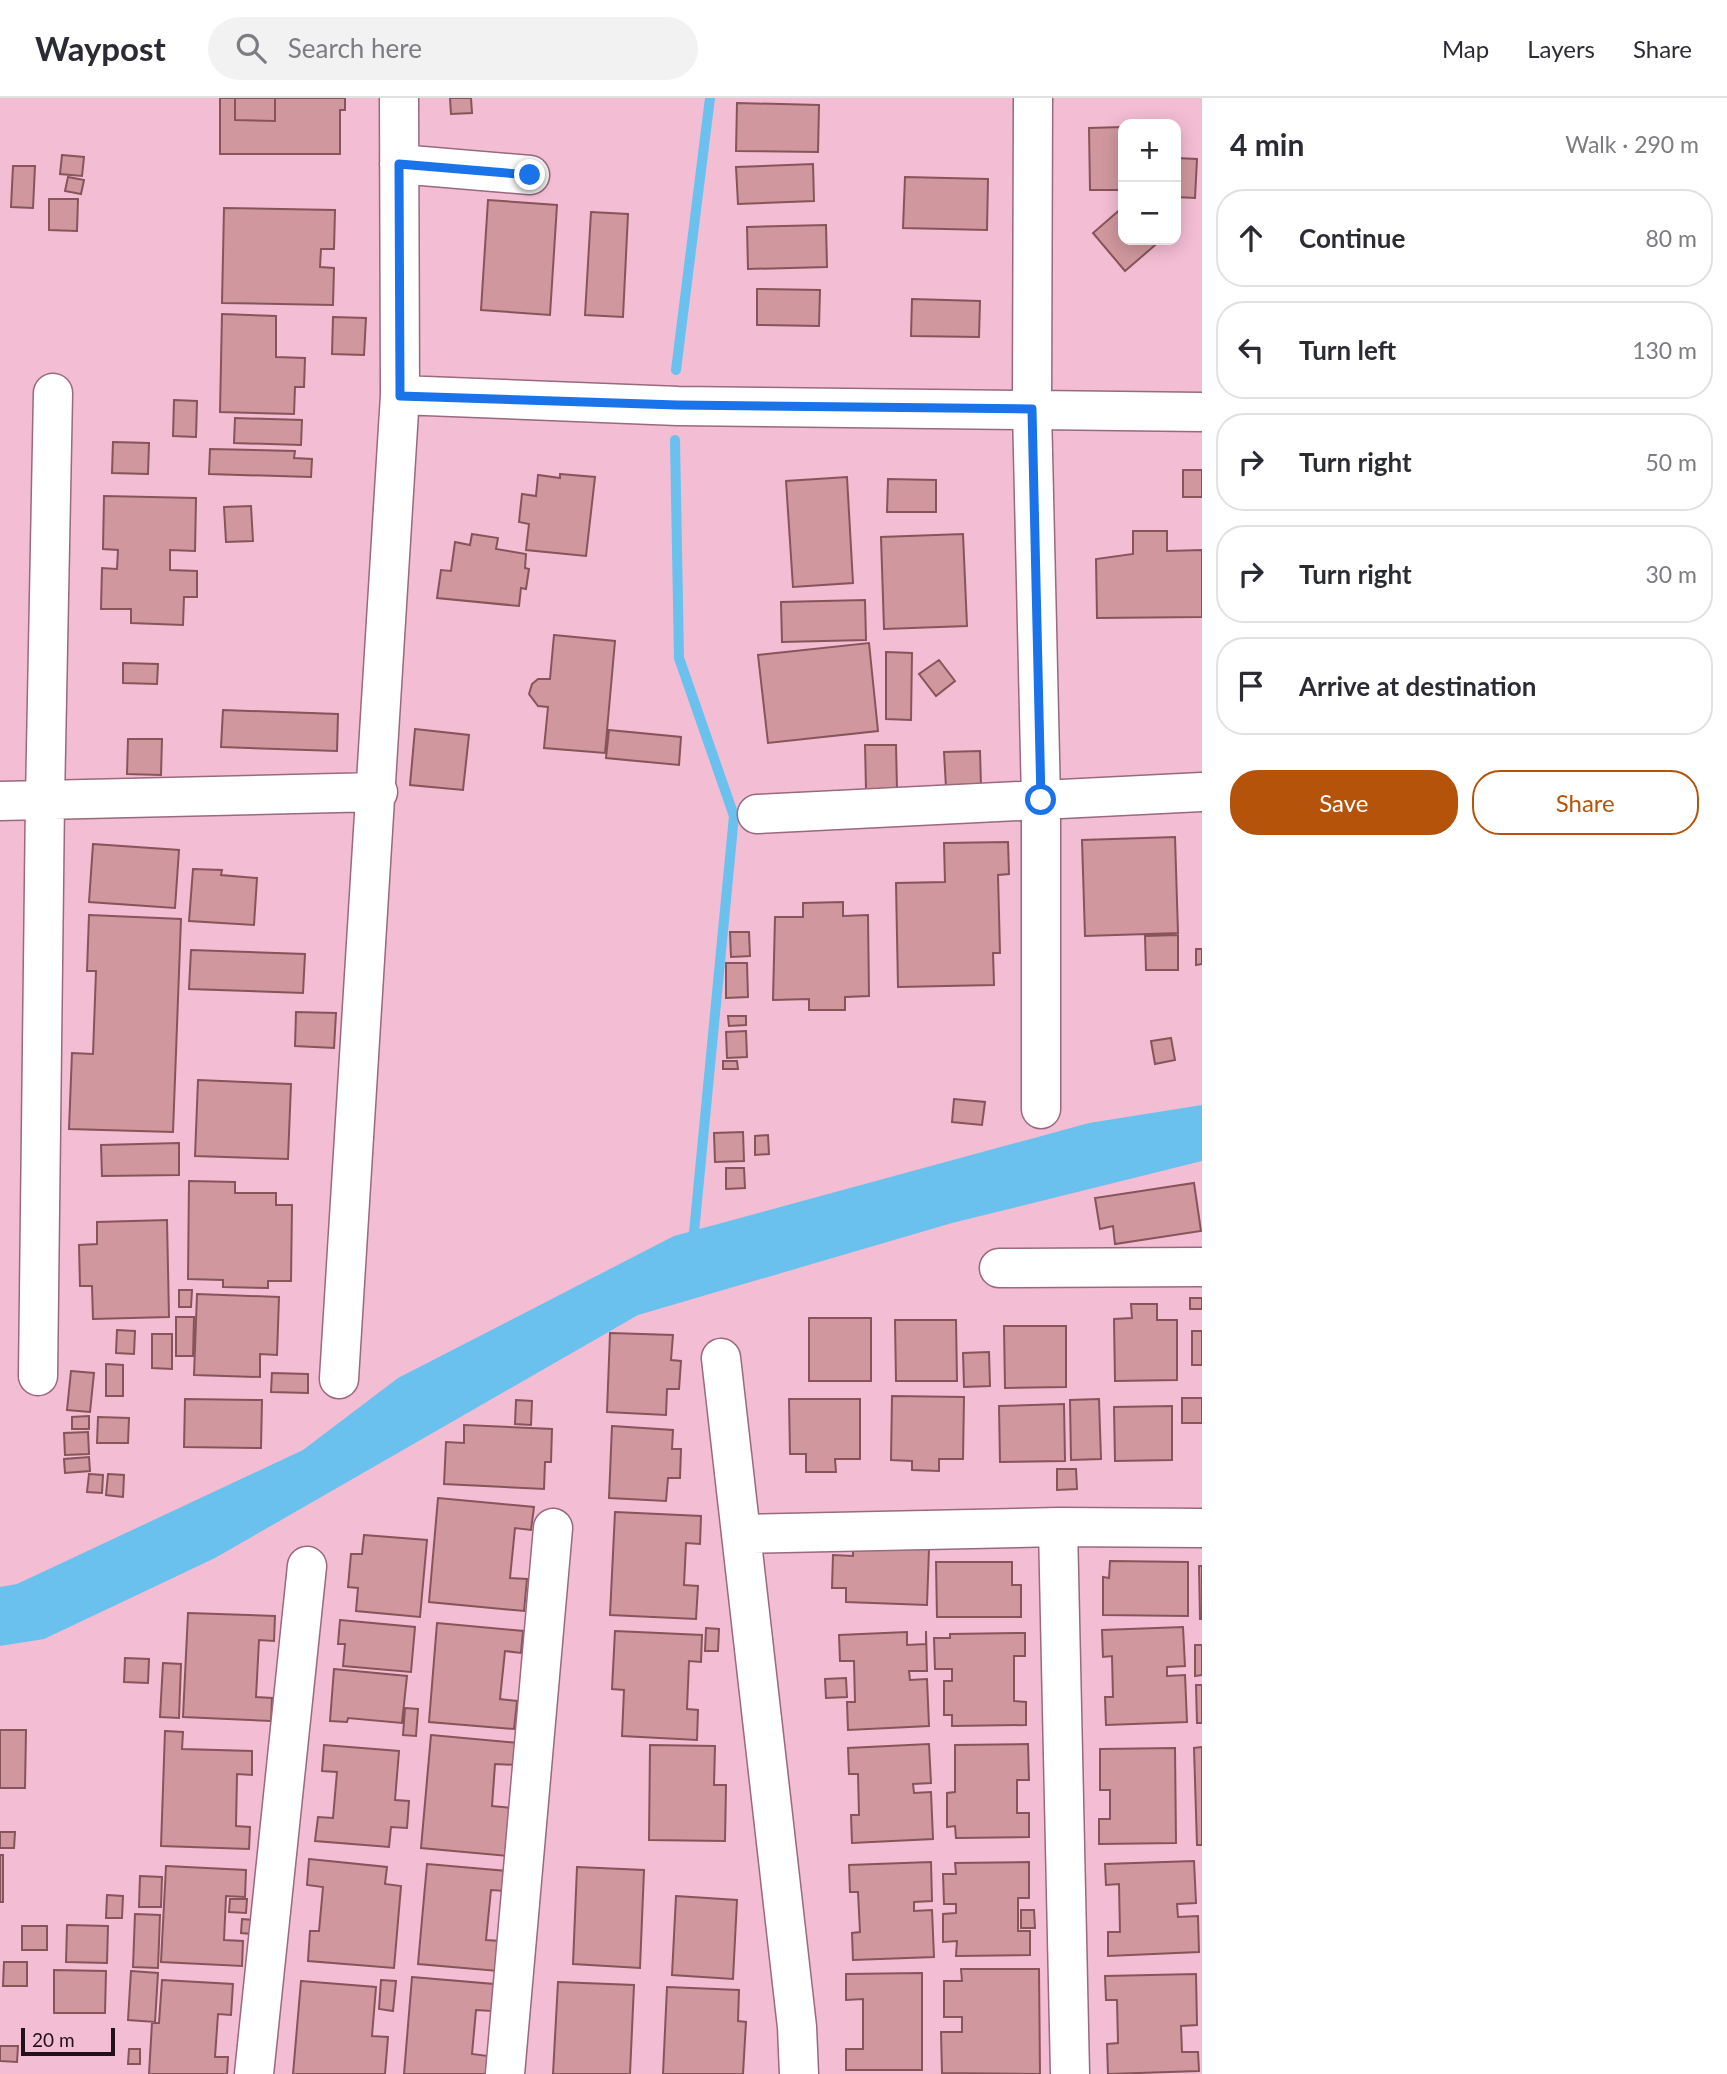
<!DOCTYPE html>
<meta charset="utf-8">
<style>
:root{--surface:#fff;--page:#f2f2f3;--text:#2b2b33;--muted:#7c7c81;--line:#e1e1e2;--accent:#b45309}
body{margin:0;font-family:Lato,sans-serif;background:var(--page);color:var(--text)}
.controls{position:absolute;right:21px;top:21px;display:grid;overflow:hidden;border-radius:14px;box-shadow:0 4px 18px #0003}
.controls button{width:63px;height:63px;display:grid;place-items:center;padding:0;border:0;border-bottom:2px solid var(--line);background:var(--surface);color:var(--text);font:35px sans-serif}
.scale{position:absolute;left:21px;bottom:18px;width:94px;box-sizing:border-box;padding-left:7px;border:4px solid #231119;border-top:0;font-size:19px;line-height:24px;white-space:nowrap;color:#231119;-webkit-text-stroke:5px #f3bdd3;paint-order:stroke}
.stop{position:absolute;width:21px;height:21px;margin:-16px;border:5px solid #1a73e8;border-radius:50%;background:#fff}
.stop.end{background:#1a73e8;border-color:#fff;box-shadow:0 2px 7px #0008}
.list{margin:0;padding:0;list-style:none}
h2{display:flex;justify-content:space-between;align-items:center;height:91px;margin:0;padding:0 28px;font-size:30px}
h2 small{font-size:23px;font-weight:400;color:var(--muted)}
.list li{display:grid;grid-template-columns:46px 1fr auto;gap:21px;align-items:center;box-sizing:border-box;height:98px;margin:0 14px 14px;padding:0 14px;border:2px solid var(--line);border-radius:28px}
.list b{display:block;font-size:26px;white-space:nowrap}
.list em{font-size:23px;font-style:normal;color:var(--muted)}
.actions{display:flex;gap:14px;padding:21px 28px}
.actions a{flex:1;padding:16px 0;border:2px solid var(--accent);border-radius:28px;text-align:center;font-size:24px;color:var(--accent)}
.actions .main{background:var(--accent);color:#fff}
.icon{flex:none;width:38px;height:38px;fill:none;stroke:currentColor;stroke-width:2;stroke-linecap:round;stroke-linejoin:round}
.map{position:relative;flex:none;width:1202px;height:1976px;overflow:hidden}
header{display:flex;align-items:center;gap:42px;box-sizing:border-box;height:98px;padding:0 35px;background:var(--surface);border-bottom:2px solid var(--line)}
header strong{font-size:33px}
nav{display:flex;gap:38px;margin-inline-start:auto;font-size:24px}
.search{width:490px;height:63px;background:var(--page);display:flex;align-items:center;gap:18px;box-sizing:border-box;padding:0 24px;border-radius:38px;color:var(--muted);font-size:26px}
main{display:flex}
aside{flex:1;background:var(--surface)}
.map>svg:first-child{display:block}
.water{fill:#6ac1ed}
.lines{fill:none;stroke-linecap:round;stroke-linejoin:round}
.stream{stroke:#6ac1ed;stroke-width:10}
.building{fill:#d0989e;stroke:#87545a;stroke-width:2}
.minor-casing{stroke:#99697d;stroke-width:41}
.minor{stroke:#fff;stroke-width:38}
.route{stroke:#1a73e8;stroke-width:9}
</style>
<header>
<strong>Waypost</strong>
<div class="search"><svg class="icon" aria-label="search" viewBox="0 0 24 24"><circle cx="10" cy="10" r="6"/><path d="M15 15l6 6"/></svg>Search here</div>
<nav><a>Map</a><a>Layers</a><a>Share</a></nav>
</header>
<main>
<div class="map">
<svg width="1202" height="1976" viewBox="0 0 1202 1976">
<rect width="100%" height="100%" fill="#f3bdd3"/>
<path class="water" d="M1202,1007V1063L952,1125L638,1217L215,1460L44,1541L0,1548V1489L17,1486L303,1352L398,1280L674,1138L1089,1025Z"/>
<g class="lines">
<path class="stream" d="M676,272L710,0
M675,342L679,560L734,718L693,1145"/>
</g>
<path class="building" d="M220,0H235V22L275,23V0H345V12H340V56H220Z
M235,0H275V23L235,22Z
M450,0H471L472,15L451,16Z
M737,5L819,7L818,54L736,53Z
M1123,29V92H1090L1089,30Z
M62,57L84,59L82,78L60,76Z
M1176,60L1197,61L1195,100L1176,99Z
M813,66L814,103L738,106L736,69Z
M13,68H35L33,110L11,109Z
M68,79L84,82L81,96L65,93Z
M905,79L988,81L987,132L903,130Z
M49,101H78L77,133L49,132Z
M488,102L557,107L550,217L481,212Z
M1123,109V142H1161L1125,173L1093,135Z
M224,110L335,112L334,151H321L320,169L334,170L333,207L222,205Z
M591,114L628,116L623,219L585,217Z
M826,127L827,169L748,171L747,129Z
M757,191L820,192L819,228L757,227Z
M912,201L980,203L979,239L911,238Z
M222,216L276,218V259L305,260L304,289H295L294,316L220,314Z
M333,219L366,220L364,257L332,256Z
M174,302L197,303L196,339L173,338Z
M235,320L302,322L301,347L234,345Z
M113,344L149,345L148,376L112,375Z
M210,351L295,353L294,360L312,361L311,379L209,376Z
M1183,372H1202V399H1183Z
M560,376L595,379L586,458L526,452L529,426L519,424L522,396L536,398L538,377L560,380Z
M847,379L853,485L793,489L786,383Z
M888,381L936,382V414H887Z
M104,398L196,400L195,453L170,452V472L197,473V499H184L183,527L131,525V511H101L102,470L117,471L118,452L103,451Z
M251,408L253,443L226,444L224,409Z
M1133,433H1167V453L1202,452V519L1097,520L1096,461L1133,456Z
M472,436L498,440L496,451L526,456L525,470L529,471L526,491L521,490L519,508L437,500L441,472L451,473L455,444L470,447Z
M963,436L967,528L884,531L881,439Z
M865,502L866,542L782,544L781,504Z
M554,537L615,543L605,655L544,650L548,609L538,608L529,596L532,586L538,581H550Z
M869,545L878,633L768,645L758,557Z
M886,554L912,555L911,622L886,621Z
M939,562L955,583L936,598L919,576Z
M123,565L158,566L157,586L123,585Z
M223,612L338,616L337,653L221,649Z
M415,631L469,637L463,692L410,687Z
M609,632L681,639L679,667L606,660Z
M128,641H162L161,677L127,676Z
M865,647H896L897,691H866Z
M980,653L981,689L946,690L944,654Z
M1175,739L1178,835L1085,838L1082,742Z
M1008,744L1009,776L998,777L1000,855H993L994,887L898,889L896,785L945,784L944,745Z
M93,746L179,752L175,810L89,804Z
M193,771L222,772L221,777L257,780L254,827L189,823Z
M843,804V818L868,817L869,898L845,899V912H809V901L773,902L775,819H803V805Z
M89,817L181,821L173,1034L69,1031L72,955L93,956L96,873H87Z
M730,834H749L750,858L731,859Z
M1178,837V872H1146L1145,838Z
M1196,851H1202V866L1196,867Z
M191,852L305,856L303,895L189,891Z
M726,865H747L748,899L726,900Z
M296,914L336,915L334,950L295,948Z
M728,918H746V927L729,928Z
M746,933L747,959L727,960L726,934Z
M1171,940L1175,962L1155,966L1151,943Z
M723,963H737L738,971H723Z
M198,982L291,986L288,1061L195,1058Z
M954,1001L985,1004L982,1027L952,1024Z
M743,1034L744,1063L715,1064L714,1035Z
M768,1037L769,1056L755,1057V1038Z
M179,1045V1077L102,1078L101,1047Z
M726,1070H744L745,1090L726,1091Z
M189,1083L235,1084V1095H276V1107H292L291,1183H268V1190L223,1189V1182L188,1181Z
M1194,1085L1201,1133L1115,1146L1113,1128L1100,1131L1095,1100Z
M167,1122L169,1219L93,1221L92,1188H80L79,1147L97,1146V1124Z
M179,1192H192L191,1209H179Z
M197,1196L279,1199L277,1257L260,1256V1279L194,1277Z
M1190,1200H1202V1211H1190Z
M1131,1206H1157V1222H1177V1282L1115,1283L1114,1221L1132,1220Z
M176,1219H194L193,1258H176Z
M809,1220H871V1283H809Z
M895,1222H956L957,1283H896Z
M1004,1228H1066V1289L1005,1290Z
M117,1232L135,1233L134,1256L116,1255Z
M1192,1233H1202V1267H1192Z
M610,1235L673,1237L671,1262L681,1263L679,1291H667L666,1317L607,1314Z
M152,1236H172V1271L152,1270Z
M989,1254L990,1288L964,1289L963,1255Z
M106,1266L123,1267V1298H106Z
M71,1273L94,1275L90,1314L67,1312Z
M272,1275L308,1276V1295L271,1294Z
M892,1298L964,1299L963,1361H939V1373L912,1372V1363L891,1362Z
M1182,1300H1202V1325H1182Z
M185,1301L262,1302L261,1350L184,1349Z
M789,1301H860V1361H835L836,1374H806V1356H790Z
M1099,1301L1101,1361L1071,1362L1070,1302Z
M516,1302L532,1303L531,1327L515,1326Z
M1064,1306L1065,1363L1000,1364L999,1308Z
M1172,1308V1362L1115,1363L1114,1309Z
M89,1318V1331H72V1319Z
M98,1319L129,1320L128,1345H97Z
M464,1327L552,1331L551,1364H545L544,1391L444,1386L446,1344L464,1345Z
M612,1328L673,1332L672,1351H681L680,1380H668L666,1403L609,1400Z
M88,1334L89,1356L65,1357L64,1335Z
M89,1359L90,1373L65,1375L64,1361Z
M1057,1371H1076L1077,1391L1057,1392Z
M89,1376L103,1377L102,1395L87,1394Z
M108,1376L124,1377L123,1399L106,1397Z
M438,1400L534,1409L531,1432L515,1430L510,1480L527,1481L524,1513L429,1504Z
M615,1414L701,1418L700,1446L686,1445L684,1487L698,1488L696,1521L610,1517Z
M364,1437L427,1442L420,1519L356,1513L358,1490L348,1489L351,1456H362Z
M853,1448L929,1451L927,1507L846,1504V1490H832L833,1457L853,1458Z
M1110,1463L1188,1464V1518L1103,1517V1479L1109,1480Z
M936,1464H1012V1487H1021V1519H937Z
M1199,1468H1202V1521H1200Z
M188,1515L275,1518L274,1543L259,1542L256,1599L272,1600L271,1623L183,1619Z
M340,1522L415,1529L411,1574L343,1568L345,1546H338Z
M437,1525L523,1533L521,1555L505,1553L500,1601L517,1603L514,1631L429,1624Z
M1183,1529L1185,1568L1167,1569V1578L1185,1577L1187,1624L1106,1627L1105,1599H1113L1112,1558L1103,1559L1102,1532Z
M706,1530L719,1531L718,1553H705Z
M615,1533L702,1537L701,1564L689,1563L687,1611L698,1612L697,1642L622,1638L624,1592L612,1591Z
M926,1533L927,1573H909L910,1582L927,1581L929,1628L848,1632L847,1604H855L854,1563H840L839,1537L907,1534V1547L926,1546Z
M1025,1535V1558H1014V1603L1026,1604V1627L952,1628V1617H944V1583H952V1571H935L934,1540H950V1536Z
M1195,1547H1202V1577L1195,1578Z
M125,1560L149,1561L148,1585L124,1584Z
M163,1565L181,1566L179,1620L160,1619Z
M334,1571L407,1578L402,1625L348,1620L347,1624L330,1623Z
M846,1580L847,1599L826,1600L825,1581Z
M1196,1587H1202V1625H1197Z
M405,1610L418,1611L416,1638L403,1637Z
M0,1632H26L25,1690H0Z
M165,1633L183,1634L182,1651L252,1653V1677L237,1676L236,1728L250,1729L249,1751L161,1748Z
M431,1637L519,1645L516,1667L495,1666L492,1708L513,1710L508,1758L421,1750Z
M929,1646L931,1685L913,1686L914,1695L931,1694L933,1741L852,1745L851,1717H859L858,1676H849L848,1650Z
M1028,1646L1029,1682H1017V1715H1029V1739L956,1740L955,1728L947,1729V1695L955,1694V1647Z
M324,1647L399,1653L395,1702L409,1703L407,1730L391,1729L389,1749L315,1743L318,1719L333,1720L337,1674L322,1673Z
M650,1647L715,1648L714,1687H726L725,1743L649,1742Z
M1202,1649V1747H1197L1194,1650Z
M1175,1650L1176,1745L1099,1746V1721H1110V1692H1100V1651Z
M0,1734H15L14,1750H0Z
M0,1757H3V1804H0Z
M309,1761L387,1769L385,1786L401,1788L394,1870L308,1863L310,1833H319L323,1789L307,1787Z
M1194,1763L1196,1805L1177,1806L1178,1819L1198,1818L1199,1854L1108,1858V1834H1120L1119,1786L1106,1787L1105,1766Z
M931,1764L932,1803L914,1804V1813L932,1812L934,1859L853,1862L852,1835L860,1834L858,1794H850L849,1767Z
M1029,1764V1800H1018V1833H1030V1857L956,1858L957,1843L943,1844V1816L956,1815V1806H944L943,1776H956L955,1765Z
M427,1766L507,1773L505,1793L491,1792L486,1842L501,1843L498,1873L418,1866Z
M166,1768L246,1772L245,1799L226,1798L224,1842L243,1843L242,1868L161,1864Z
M577,1769L644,1772L640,1870L573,1866Z
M140,1778L162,1779L161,1809H139Z
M107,1797L123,1798L122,1820H106Z
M676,1798L737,1802L733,1881L672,1877Z
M230,1801H247L246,1815L229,1814Z
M1021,1812H1034L1035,1830H1021Z
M135,1816L160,1817L158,1870L133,1869Z
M242,1821L253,1822L252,1836L241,1835Z
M67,1827L108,1828L107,1865L66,1864Z
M22,1828H47V1852H22Z
M4,1864H27V1888H3Z
M961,1871H1039L1040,1976L942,1975L941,1934H962V1919H944V1883H962Z
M54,1872L106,1873L105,1915H54Z
M131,1873L158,1875L155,1924L128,1922Z
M922,1875V1972H846V1951H863V1901L846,1902V1876Z
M1196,1876L1197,1927L1181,1928L1182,1954H1198L1199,1973L1108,1976L1107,1946L1118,1945L1117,1902H1106L1105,1878Z
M412,1879L494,1886L492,1913L476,1912L472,1956L488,1958L486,1976H404Z
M162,1882L233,1886L231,1917L218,1916L215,1959H228L227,1976H149L152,1925H159Z
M381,1882L396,1883L393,1913L379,1911Z
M301,1883L376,1889L372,1938L388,1939L385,1976H293Z
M558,1884L634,1887L630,1976H553Z
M667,1889L739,1892L738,1923L746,1924L743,1976H663Z
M0,1948H18L17,1964L0,1963Z
M129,1951H140V1966H128Z"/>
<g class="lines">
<defs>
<path id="minor" d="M1033,0L1032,311L1041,702V1011
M399,66L530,77
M400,297L678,308L1202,314
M0,703L378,694
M757,716L1202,694
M999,1170L1202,1169
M721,1260L797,1929L799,1976
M38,1278L45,702L53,295
M339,1281L400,297L399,0
M1058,1429L1070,1976
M743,1436L1058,1429L1202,1430
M254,1976L307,1468
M505,1976L553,1430"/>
</defs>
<use href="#minor" class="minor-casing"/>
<use href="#minor" class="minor"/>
</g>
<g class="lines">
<path class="route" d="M530,77L399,66L400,298L677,307L1032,311L1041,702"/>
</g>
</svg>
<div class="controls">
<button>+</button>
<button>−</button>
</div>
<div class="scale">20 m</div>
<div class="stop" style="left:1041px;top:702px"></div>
<div class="stop end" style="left:530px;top:77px"></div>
</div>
<aside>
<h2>4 min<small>Walk · 290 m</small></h2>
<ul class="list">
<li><svg class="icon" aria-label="ahead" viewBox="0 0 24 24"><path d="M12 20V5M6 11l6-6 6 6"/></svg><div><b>Continue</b></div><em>80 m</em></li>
<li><svg class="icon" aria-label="left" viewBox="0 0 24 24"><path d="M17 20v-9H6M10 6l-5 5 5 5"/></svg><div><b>Turn left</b></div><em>130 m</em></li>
<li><svg class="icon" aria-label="right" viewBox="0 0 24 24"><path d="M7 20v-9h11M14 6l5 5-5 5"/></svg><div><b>Turn right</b></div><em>50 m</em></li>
<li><svg class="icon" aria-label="right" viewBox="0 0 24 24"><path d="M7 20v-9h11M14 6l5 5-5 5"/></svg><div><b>Turn right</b></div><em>30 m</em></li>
<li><svg class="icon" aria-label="arrive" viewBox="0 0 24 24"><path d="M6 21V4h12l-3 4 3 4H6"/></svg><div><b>Arrive at destination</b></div></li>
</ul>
<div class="actions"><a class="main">Save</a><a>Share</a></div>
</aside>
</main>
